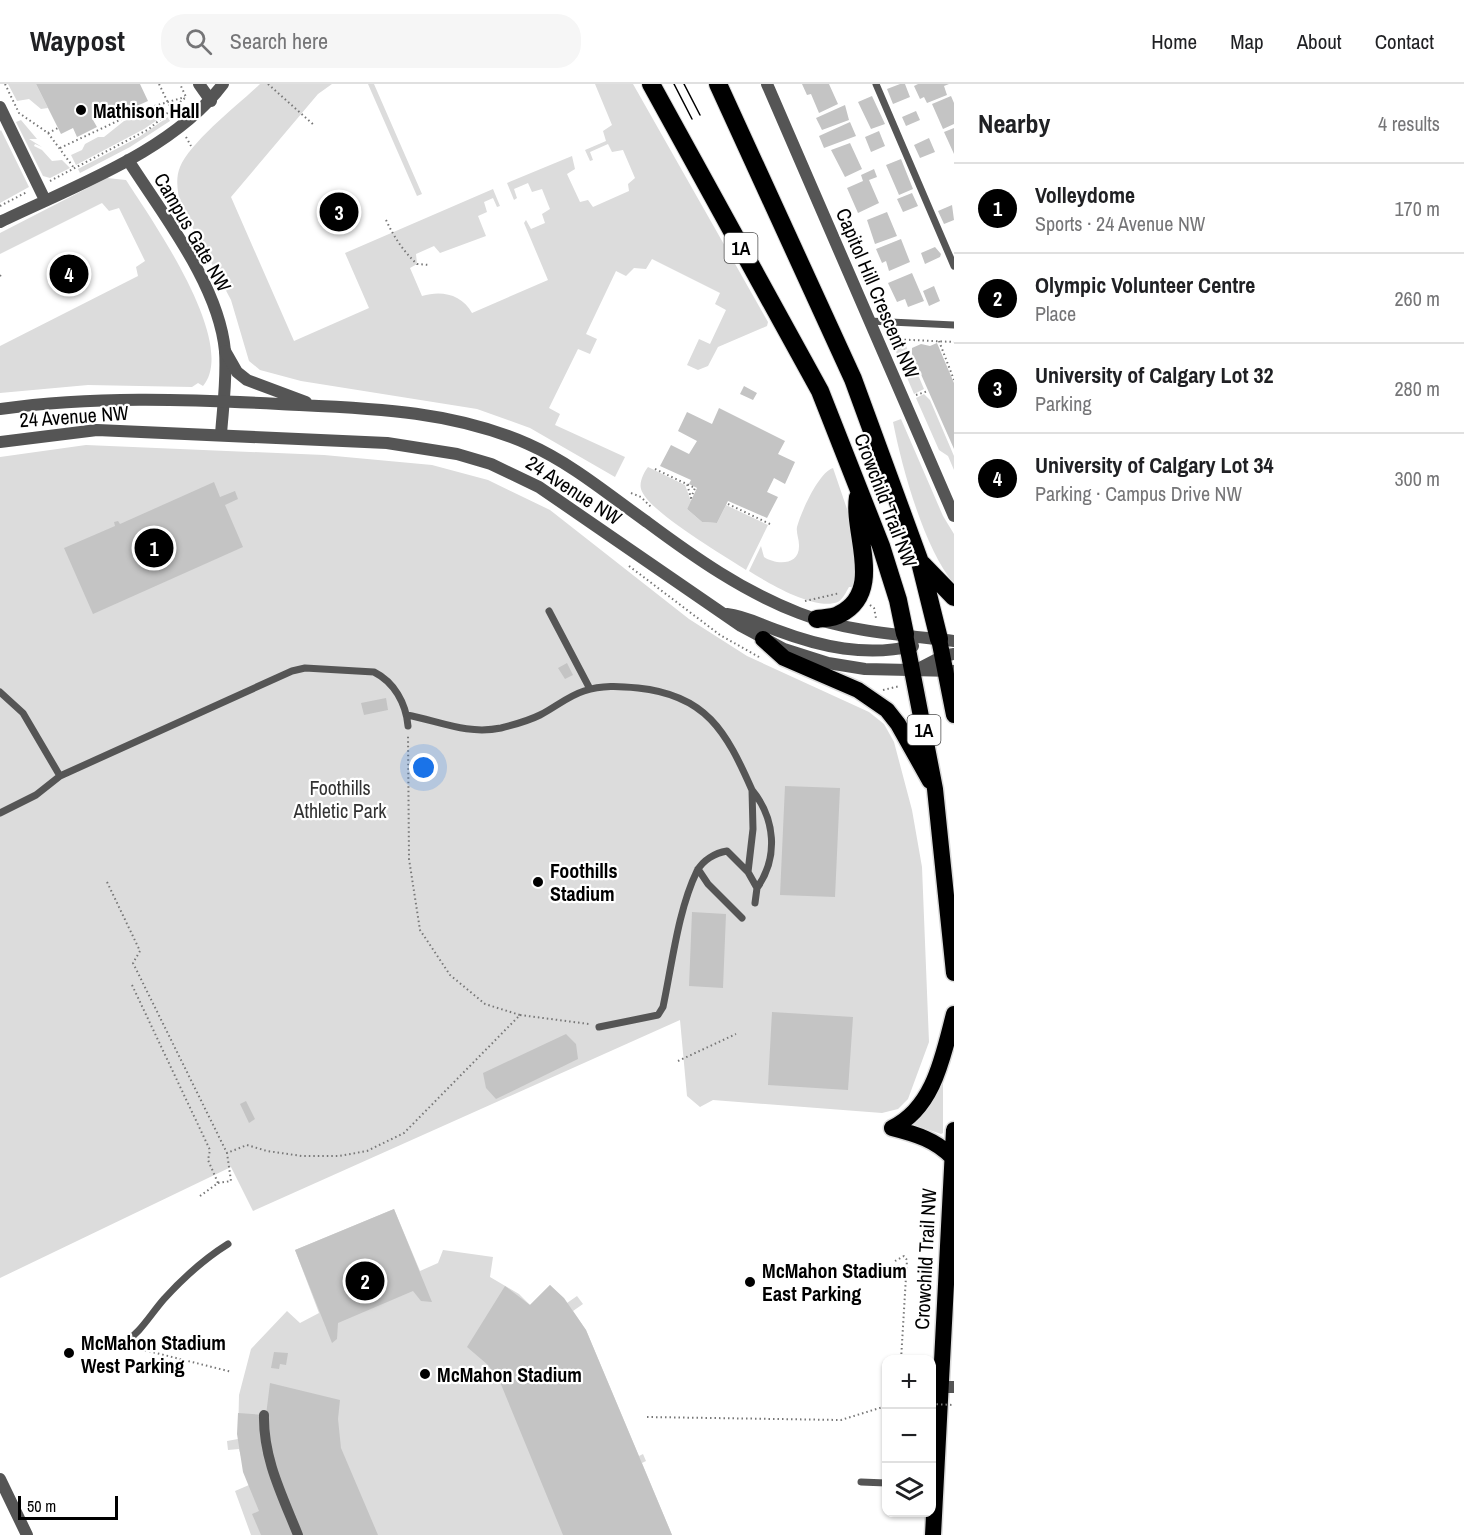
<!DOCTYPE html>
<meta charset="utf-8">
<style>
:root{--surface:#fff;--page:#f6f6f6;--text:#202124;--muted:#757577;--line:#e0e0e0;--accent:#000}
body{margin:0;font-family:"Archivo Narrow",sans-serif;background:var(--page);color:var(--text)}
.controls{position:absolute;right:18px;bottom:18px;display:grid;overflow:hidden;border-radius:12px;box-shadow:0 2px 4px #0004}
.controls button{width:54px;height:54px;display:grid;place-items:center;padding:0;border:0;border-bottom:2px solid var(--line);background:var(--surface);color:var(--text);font:30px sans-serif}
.scale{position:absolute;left:18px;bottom:15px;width:100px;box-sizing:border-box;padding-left:6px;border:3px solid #000;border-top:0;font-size:16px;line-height:21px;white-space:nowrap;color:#000;-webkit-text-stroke:4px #fff;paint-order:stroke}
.you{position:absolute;left:424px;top:684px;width:21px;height:21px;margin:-15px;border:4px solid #fff;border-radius:50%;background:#1a73e8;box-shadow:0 0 0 9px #1a73e833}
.badge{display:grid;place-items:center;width:39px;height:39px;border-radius:50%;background:var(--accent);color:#fff;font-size:20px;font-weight:700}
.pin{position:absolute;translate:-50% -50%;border:3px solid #fff;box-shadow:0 2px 6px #0006}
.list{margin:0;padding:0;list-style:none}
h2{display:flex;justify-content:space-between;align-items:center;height:78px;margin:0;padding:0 24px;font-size:26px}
h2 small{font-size:20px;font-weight:400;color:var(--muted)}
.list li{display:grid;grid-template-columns:39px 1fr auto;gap:18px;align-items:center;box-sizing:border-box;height:90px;padding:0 24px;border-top:2px solid var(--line)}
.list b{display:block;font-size:22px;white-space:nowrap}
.list p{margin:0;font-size:20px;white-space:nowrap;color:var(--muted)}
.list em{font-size:20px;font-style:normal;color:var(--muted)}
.icon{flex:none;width:33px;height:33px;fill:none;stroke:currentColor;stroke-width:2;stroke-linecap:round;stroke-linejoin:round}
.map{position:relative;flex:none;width:954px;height:1451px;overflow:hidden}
header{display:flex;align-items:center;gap:36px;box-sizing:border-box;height:84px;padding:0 30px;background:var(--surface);border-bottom:2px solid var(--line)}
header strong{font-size:28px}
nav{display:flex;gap:33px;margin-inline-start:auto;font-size:21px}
.search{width:420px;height:54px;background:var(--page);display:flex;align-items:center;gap:15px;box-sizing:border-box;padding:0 21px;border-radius:24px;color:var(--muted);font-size:22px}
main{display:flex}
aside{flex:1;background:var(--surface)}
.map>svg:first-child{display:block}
.green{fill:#dcdcdc}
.building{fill:#c4c4c4}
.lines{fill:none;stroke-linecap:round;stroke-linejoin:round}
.trunk-casing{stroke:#dbdbdb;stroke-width:19}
.motorway-casing{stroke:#dbdbdb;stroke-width:20}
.path{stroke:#777;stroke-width:2;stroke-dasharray:1.5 3;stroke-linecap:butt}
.service{stroke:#555;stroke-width:7}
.pedestrian{stroke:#555;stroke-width:10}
.minor{stroke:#555;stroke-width:12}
.tertiary{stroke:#555;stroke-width:12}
.trunk{stroke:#000;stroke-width:16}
.motorway{stroke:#000;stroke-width:18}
.tram{stroke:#000;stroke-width:1.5}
.path-bridge{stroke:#777;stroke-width:2;stroke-dasharray:1.5 3;stroke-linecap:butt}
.poi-dot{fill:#000;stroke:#fff;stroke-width:2}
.labels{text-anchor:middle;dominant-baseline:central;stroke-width:4.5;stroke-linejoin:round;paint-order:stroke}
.shield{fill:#fff;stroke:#4c4c4c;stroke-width:1.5}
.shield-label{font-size:18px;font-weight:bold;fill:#000}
.poi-label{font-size:20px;font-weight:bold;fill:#000;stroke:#fff;text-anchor:start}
.street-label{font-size:20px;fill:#000;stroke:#fff}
.park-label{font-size:20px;fill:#333;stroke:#fff}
</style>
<header>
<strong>Waypost</strong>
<div class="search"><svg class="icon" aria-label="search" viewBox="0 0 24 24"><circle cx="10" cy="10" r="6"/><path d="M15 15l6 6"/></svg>Search here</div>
<nav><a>Home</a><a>Map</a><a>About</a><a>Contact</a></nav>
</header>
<main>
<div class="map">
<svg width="954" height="1451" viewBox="0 0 954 1451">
<rect width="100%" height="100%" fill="#fff"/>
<path class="green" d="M8,0H36L48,24L41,25L29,15L17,17Z
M260,0H332L318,10L231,113L294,257L369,224L345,169L493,105L500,122L497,123L493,114L484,118L487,128L478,132L486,152L440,169L434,162L416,170L417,180L410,184L422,212C441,206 462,210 472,229L548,196L524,139L526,136L531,145L545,139L542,130L550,125L542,105L532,108L528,99L514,105L517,114L514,116L507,99L572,72L575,85L567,90L580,118L588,116L593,123L629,107L628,100L635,94L623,66L612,68L608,60L590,68L593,76L590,77L585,66L606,57L603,47L612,41L595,0H633L768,238L767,242L718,263L708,282L698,286L687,281L699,255L710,260L726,226L715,220L720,209L652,175L646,185L634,184L626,192L616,187L586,250L597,255L590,270L578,265L549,324L560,330L555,341L625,373L615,393L530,344L477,325L301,297L260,286L249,277L231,216L180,120C178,108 175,95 180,83C190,58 239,20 260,0Z
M368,0H374L422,110L417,112Z
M164,25L166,30L144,45L76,81L71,71L82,66L85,60L98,53H104L124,37Z
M168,33L170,37L130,63L80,89L78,85L139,53Z
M21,36L37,55H29L42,63L35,60L34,62L42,66L52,77L62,76L70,84L50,94L43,92L16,38Z
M1,46L29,103L0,119V47Z
M107,94L126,96C151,135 239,259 203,302L198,299L192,303L88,301L0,309V262L138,192L136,183L145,177L119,124L109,127L102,119L0,170V149Z
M891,256L904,257L924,305L914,310Z
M924,310L930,316L954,372V386L948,372L939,366L916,314Z
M901,335L943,432L954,450V500C924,464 902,384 893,338Z
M86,361L324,371L432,381L488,396L550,426L689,535L747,572L869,628L884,640L894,658L912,726L922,783L929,958L908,1015L898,1025L882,1029L713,1016L700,1023L687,1012L680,936L253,1127L231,1083L0,1194V373Z
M648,383L685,401L691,417L687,425L702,438L717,439L726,421L768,441L746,486C725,472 647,427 641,405C639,398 644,388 648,383Z
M833,384L860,463L856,503H849C846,508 843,515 838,518C815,527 768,499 749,487L761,462L764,473C776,481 800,482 799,461C799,455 796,449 797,443C801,428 819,388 833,384Z
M943,990V1049L941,1050L912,1040Z
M394,1125L420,1187L438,1179L443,1166L493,1173L490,1193L519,1210L530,1221L550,1201L567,1219L577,1212L583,1220L573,1227L586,1246L639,1372L643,1370L646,1377L642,1379L672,1451H251L235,1407L249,1401L239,1365L228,1366L227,1357L238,1355L239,1311L251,1265L287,1227L300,1239L319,1229L295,1166Z"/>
<path class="building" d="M36,0H140L148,17L123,28L121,23L93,36L97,43L77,53L73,44L61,50Z
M802,0H829L838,20L819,29L811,10L807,11Z
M900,0H905L910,13L893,20L887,5Z
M918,0H949L944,2L947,11L927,19L924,13L920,15L914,2Z
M872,12L885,40L871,45L858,18Z
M951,12L954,19V40L943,45L932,20Z
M845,21L849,36L822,46L816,34Z
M916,27L920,36L906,42L902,33Z
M850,38L856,52L824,64L819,52Z
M954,44V70L944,48Z
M879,47L885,62L871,68L865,53Z
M929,54L935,68L920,74L914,61Z
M850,59L862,85L845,93L831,66Z
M901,75L913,105L899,111L886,81Z
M874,85L877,93L869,96L879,119L858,129L847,104L863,97L861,91Z
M912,109L918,122L903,128L897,115Z
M952,121L954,136L944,140L938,127Z
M887,128L897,152L875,160L867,136Z
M901,155L910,178L889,187L886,177L882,179L876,165Z
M935,163L941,170L940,173L925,180L921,169Z
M912,189L924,217L908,223L905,215L897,218L888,199Z
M934,202L940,217L929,222L923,207Z
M937,259L954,299V365L912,270V264L921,260L930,262Z
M744,302L757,309L753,316L740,310Z
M719,324L785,357L778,370L795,378L785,400L774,394L767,408L778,413L767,434L728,417L717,439L702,438L687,425L697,404L689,400L691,396L660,382L671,361L689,370L697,357L678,347L687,328L712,340Z
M214,398L220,413L235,407L238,415L225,421L243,463L93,530L64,464L115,442L114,438L118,437L120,440Z
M567,579L573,591L565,595L558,584Z
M386,614L388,626L364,631L361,619Z
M785,702L840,704L835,813L780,811Z
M692,828L726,830L723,904L689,902Z
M772,928L853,933L848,1006L768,1001Z
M566,950L576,960L578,975L496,1015L486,1004L483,989Z
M246,1017L255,1035L249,1039L240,1020Z
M394,1125L432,1218L421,1217L413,1207L338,1239L337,1255L332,1259L295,1166Z
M550,1201L564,1214L586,1246L672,1451H563L500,1298L488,1281L467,1263L505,1202L530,1221Z
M274,1268L288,1269L286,1281L280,1280L279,1285L271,1284Z
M270,1299L340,1316L338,1335L341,1364L378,1451H261L252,1430L259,1427L243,1388L237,1350L238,1329L266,1331Z"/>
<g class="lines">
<defs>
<path id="trunk" d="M905,550L935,705L954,889
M763,555L784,574L858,606L887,626L898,640L930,697
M939,555L954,631
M892,1044C934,1024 943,972 954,930
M892,1044C916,1050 936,1056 953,1074
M933,1451L954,1046"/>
<path id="motorway" d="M651,0L820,307L881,462L898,516L905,550
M718,0L853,295L920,478L939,555
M922,480L954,513
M817,535C824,534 834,534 840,530C885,507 852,449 858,413"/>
</defs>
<use href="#trunk" class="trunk-casing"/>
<use href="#motorway" class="motorway-casing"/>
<path class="path" d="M5,0L19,29L48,49L74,84
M159,0L172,27
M268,0L314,41
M48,49L58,44
M186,53L191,62
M60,64L141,26L185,13
M50,97L149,45L186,13L180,0
M0,122L27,108
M386,136C394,153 403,167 417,180L429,181
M0,191L1,193
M891,255L954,258
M939,257L954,296
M916,311L928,307
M655,385L695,404L691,414L687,400
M631,409L641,413L652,424
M728,420L770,440
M629,482L720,551L759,573
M805,517L840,509
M870,521L874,524L876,534
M883,606L900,602
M107,798L140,867L133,879L227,1069
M132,901L210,1066L208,1076L218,1099L200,1112
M520,931L589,940
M678,977L736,950
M218,1099L231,1097L227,1069L247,1061L267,1067L302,1072H339L367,1067L404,1049L520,931L485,920L450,891L420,846L409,775L408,651
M895,1177L904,1172L907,1176L901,1276
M136,1264L232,1288
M647,1333L841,1336L886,1322"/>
<path class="service" d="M876,0L954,182
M869,237L954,241
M549,527L590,605
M0,608L23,629L60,692
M407,631C439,637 467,651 501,644C513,641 528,637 540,631C554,624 568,612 584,607C602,601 619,602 638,604C706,611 726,647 752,706
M0,729L36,711L60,692L292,587L305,584L374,588C394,598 406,619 408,642
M698,785L708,800L742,834
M755,819L757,804L748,788L753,745L752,706C775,734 779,773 757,804
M599,943L658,931L663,923C672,881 678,826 697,787C703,776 715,769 727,767L748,788
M123,1260C141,1248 150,1231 164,1215C184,1193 204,1175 228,1160
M861,1398L886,1399"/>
<path class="pedestrian" d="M264,1331C263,1374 282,1411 298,1451"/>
<path class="minor" d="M199,0L211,17
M767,0L954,432
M0,23L45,116
M128,76C163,131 219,201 225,267C227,294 223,323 221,350
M0,138C74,102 173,67 223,0"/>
<path class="tertiary" d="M225,267L237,288L247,296L306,318
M0,325C93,312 185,315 279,320C364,324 449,325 528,360C571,379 609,411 647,438C694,473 744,508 799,529C847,548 903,551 954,557
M0,358L97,346L387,359L457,370L491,380L539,403L741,542L784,565L828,579L865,585L954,587
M727,530C745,532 759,540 776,546C821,563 866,573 913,562
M916,586L943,572L954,570
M941,1303H954
M0,1395L27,1451"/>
<use href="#trunk" class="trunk"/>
<use href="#motorway" class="motorway"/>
<path class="tram" d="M674,0L692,35
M684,0L700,31"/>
<path class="path-bridge" d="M932,1320L954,1321"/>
</g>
<g class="poi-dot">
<circle cx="81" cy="26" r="6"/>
<circle cx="538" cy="798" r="6"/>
<circle cx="750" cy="1198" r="6"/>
<circle cx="69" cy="1269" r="6"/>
<circle cx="425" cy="1290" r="6"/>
</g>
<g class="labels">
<g class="shield">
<rect x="724.5" y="149" width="33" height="30" rx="4.5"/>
<rect x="907.5" y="631" width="33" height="30" rx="4.5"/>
</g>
<g class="shield-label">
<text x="741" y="164">1A</text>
<text x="924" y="646">1A</text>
</g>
<g class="poi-label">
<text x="93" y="26">Mathison Hall</text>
<text x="550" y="786">Foothills<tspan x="550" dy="23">Stadium</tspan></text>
<text x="762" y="1186">McMahon Stadium<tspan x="762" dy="23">East Parking</tspan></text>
<text x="81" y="1258">McMahon Stadium<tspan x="81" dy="23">West Parking</tspan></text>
<text x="437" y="1290">McMahon Stadium</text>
</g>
<g class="street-label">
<text transform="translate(193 148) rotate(60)">Campus Gate NW</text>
<text transform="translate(878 209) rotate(67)">Capitol Hill Crescent NW</text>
<text transform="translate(74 332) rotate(-4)">24 Avenue NW</text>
<text transform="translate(574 406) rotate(33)">24 Avenue NW</text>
<text transform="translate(886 416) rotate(69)">Crowchild Trail NW</text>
<text transform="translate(925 1175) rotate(-87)">Crowchild Trail NW</text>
</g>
<g class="park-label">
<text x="340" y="703">Foothills<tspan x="340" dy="23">Athletic Park</tspan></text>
</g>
</g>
</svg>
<div class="controls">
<button>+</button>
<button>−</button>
<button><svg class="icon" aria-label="layers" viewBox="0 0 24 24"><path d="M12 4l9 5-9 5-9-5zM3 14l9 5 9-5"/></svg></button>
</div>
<div class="scale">50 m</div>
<div class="you"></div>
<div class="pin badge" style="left:154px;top:464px">1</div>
<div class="pin badge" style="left:365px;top:1197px">2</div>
<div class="pin badge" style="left:339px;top:128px">3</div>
<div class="pin badge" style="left:69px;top:190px">4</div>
</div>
<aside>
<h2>Nearby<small>4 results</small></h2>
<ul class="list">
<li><span class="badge">1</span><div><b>Volleydome</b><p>Sports · 24 Avenue NW</p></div><em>170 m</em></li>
<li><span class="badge">2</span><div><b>Olympic Volunteer Centre</b><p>Place</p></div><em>260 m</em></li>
<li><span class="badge">3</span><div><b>University of Calgary Lot 32</b><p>Parking</p></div><em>280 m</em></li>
<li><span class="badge">4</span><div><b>University of Calgary Lot 34</b><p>Parking · Campus Drive NW</p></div><em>300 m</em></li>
</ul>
</aside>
</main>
